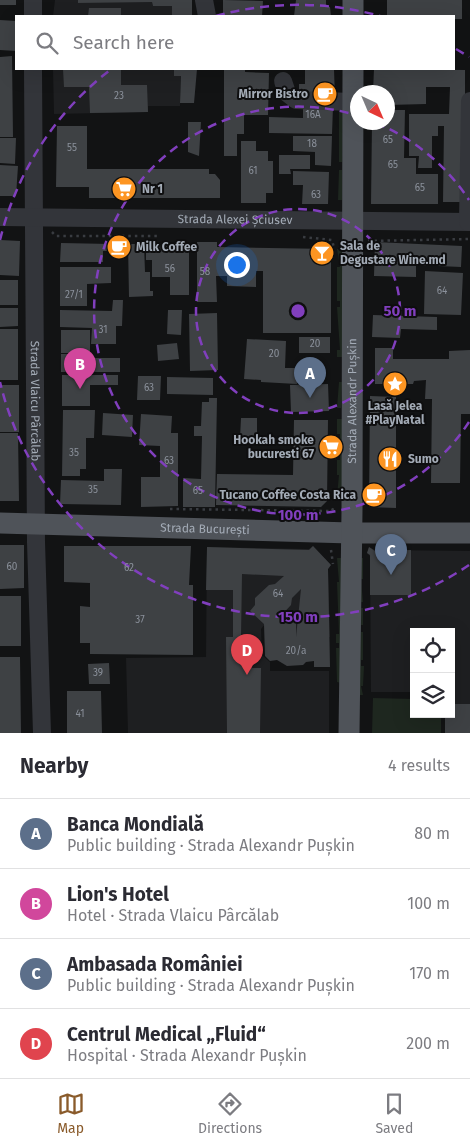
<!DOCTYPE html>
<meta charset="utf-8">
<style>
:root{--surface:#fff;--page:#f2f2f3;--text:#2b2b33;--muted:#7c7c81;--line:#e1e1e2;--accent:#8a5b2b}
body{margin:0;font-family:"Fira Sans",sans-serif;background:var(--page);color:var(--text)}
.controls{position:absolute;right:15px;bottom:15px;display:grid;overflow:hidden;border-radius:0px;box-shadow:0 5px 20px #0002}
.controls button{width:45px;height:45px;display:grid;place-items:center;padding:0;border:0;border-bottom:1px solid var(--line);background:var(--surface);color:var(--text);font:25px sans-serif}
.compass{position:absolute;left:350px;top:85px;width:45px;height:45px;border-radius:50%;background:var(--surface);box-shadow:0 5px 20px #0002;rotate:136deg}
.you{position:absolute;left:236px;top:264px;width:18px;height:18px;margin:-12px;border:4px solid #fff;border-radius:50%;background:#1a73e8;box-shadow:0 0 0 8px #1a73e833}
.badge{display:grid;place-items:center;width:32px;height:32px;border-radius:50%;background:var(--accent);color:#fff;font-size:16px;font-weight:700}
.pin{position:absolute;translate:-50% -41px;filter:drop-shadow(0 1px 2px #0008)}
.pin::after{content:'';position:absolute;top:26px;width:18px;height:15px;background:inherit;clip-path:polygon(0 0,100% 0,50% 100%)}
.list{margin:0;padding:0;list-style:none}
h2{display:flex;justify-content:space-between;align-items:center;height:65px;margin:0;padding:0 20px;font-size:21px}
h2 small{font-size:16px;font-weight:400;color:var(--muted)}
.list li{display:grid;grid-template-columns:32px 1fr auto;gap:15px;align-items:center;box-sizing:border-box;height:70px;padding:0 20px;border-top:1px solid var(--line)}
.list b{display:block;font-size:19px;white-space:nowrap}
.list p{margin:0;font-size:16px;white-space:nowrap;color:var(--muted)}
.list em{font-size:16px;font-style:normal;color:var(--muted)}
.icon{flex:none;width:28px;height:28px;fill:none;stroke:currentColor;stroke-width:2;stroke-linecap:round;stroke-linejoin:round}
.map{position:relative;flex:none;width:470px;height:733px;overflow:hidden}
.search{position:absolute;background:var(--surface);box-shadow:0 5px 20px #0002;left:15px;right:15px;top:15px;height:55px;display:flex;align-items:center;gap:12px;box-sizing:border-box;padding:0 18px;border-radius:0px;color:var(--muted);font-size:19px}
.sheet{height:345px;background:var(--surface)}
nav{display:flex;justify-content:space-around;align-items:center;box-sizing:border-box;height:70px;border-top:1px solid var(--line);background:var(--surface);font-size:14px;color:var(--muted)}
nav a{display:grid;justify-items:center;gap:2px}
nav .on{color:var(--accent)}
.map>svg:first-child{display:block}
.built{fill:#1e1f21}
.green{fill:#1e271f}
.building{fill:#3e4144;fill-rule:evenodd}
.lines{fill:none;stroke-linecap:round;stroke-linejoin:round}
.path{stroke:#393c41;stroke-width:2.5;stroke-dasharray:2.5 4;stroke-linecap:butt}
.minor{stroke:#33353a;stroke-width:18}
.major{stroke:#4f5359;stroke-width:21}
.ring{fill:none;stroke:#813fbe;stroke-width:2.5;stroke-dasharray:9 6}
.labels{text-anchor:middle;dominant-baseline:central;stroke-width:4;stroke-linejoin:round;paint-order:stroke}
.number-label{font-size:10px;fill:#8a909a}
.poi-label{font-size:12px;font-weight:bold;fill:#a3abb6;stroke:#0e0e0f;text-anchor:start}
.street-label{font-size:12px;fill:#a3abb6;stroke:#0e0e0f}
.centre{fill:#813fbe;stroke:#0e0e0f;stroke-width:2.5}
.ring-label{font-size:15px;text-anchor:middle;font-weight:bold;fill:#813fbe;stroke:#0e0e0f;stroke-width:4;stroke-linejoin:round;paint-order:stroke}
</style>
<div class="map">
<svg width="470" height="733" viewBox="0 0 470 733">
<rect width="100%" height="100%" fill="#121314"/>
<path class="built" d="M55,0H152L153,6H172L192,0V16H53Z
M53,69H174V76H181L180,106H148V112L54,114Z
M313,546L331,565L328,569L330,637H296L295,618H270L261,629L262,655L270,662V671H329V733H128L126,658L206,657L207,547L309,549Z
M369,547L375,550L470,551V733H445V714H451V632H414V692H371L370,556L367,553Z"/>
<path class="green" d="M339,108H343L342,162H339Z
M339,170H342V200H338Z
M337,249H342V357H337V350H340L337,307H340V301H337V267H340Z
M339,382H342L341,408H337Z
M337,419H342V496H337L339,475H337V460H340V454H337V440H340V434H337Z
M337,558H341V683L337,682L336,648H339V643H336V634H339L337,582H339Z
M359,558H363V579H361L363,602H361V608H363V625H361V632H363V660H361V666H364L363,686H361L363,695H359Z
M373,698L414,699V714H441V733H372Z"/>
<path class="building" d="M0,0H16V5H0Z
M78,0H192V16H172V6H153L152,2L78,3Z
M223,0L263,1L262,16H223Z
M296,0H326V7H330L331,16H294Z
M387,0H462V19H454V16H387Z
M89,8H121V16H88Z
M0,20L16,21V51L0,50Z
M12,56L13,137H0V57Z
M63,69H121V85H147L148,112L90,113L89,87H64Z
M174,69H197L194,103H180L181,76H174Z
M224,69H245V72L269,73L268,115H244V134H237V156H224Z
M334,69L335,99L299,97V84H305V70Z
M374,69L465,70V202H443L444,126H438V136H432V168H418L419,156H409V114H449L450,87H426V104L388,105V92H373Z
M303,106L333,107L332,134L269,133V117L303,118Z
M388,110H405L404,158H416V174H438V204H371L372,122H388Z
M188,122H201L199,156L188,152Z
M57,126H87V169H209V174H215L220,180V198H89V187H56Z
M293,136H332L331,166L315,165V152L293,151Z
M0,138H16L15,164L0,163Z
M241,141H256V151H268V161H273V193H266V203H241Z
M279,155H310V169H290L291,174H279Z
M0,165L18,166L16,196H0Z
M293,171L329,172L328,204H302L303,185H293Z
M0,240L20,241L19,276L0,275Z
M197,242H217V247L331,249V333H263V271H256V287L227,286V276H216L217,302H197Z
M375,242L462,246L461,267L416,265V277L374,276Z
M61,243L111,244V251H103V262H60Z
M146,243H189V295H170V277H152V260H146Z
M128,244H144L145,272H150V291H153V296L129,297Z
M60,267H111V283L87,284V306H60Z
M425,271L463,273L461,315L424,314Z
M0,280H18V305H0Z
M113,300H123L122,326H116V344H91L92,328L60,327V310L112,311Z
M0,308H18V326L0,327Z
M168,310H182L181,335L167,334Z
M217,313L218,370L190,371L189,314Z
M373,315L437,317V330L401,329L400,338L372,337Z
M0,329H18V380H0Z
M61,330H90V353H61Z
M299,337H330V353H299Z
M247,339L286,341L285,368H297V384L261,382V380L244,379Z
M177,343L179,359L158,361L157,345Z
M375,348H393V359H449V351L470,350V414H461L460,483H431L432,399H425L426,380L414,381L413,384H375Z
M61,354H90V358H120V372H61Z
M62,375H118V385H90V406H62Z
M138,376H161L160,400H137Z
M167,377L213,378V395L167,394Z
M328,384L329,411L291,412L290,385Z
M0,385H19V432H0Z
M370,396L396,397V508L369,507Z
M209,398H217L215,507H183V478L201,479L202,436H194V426H201L202,402H209Z
M63,410H95L94,438H86V469H80V476H62Z
M103,413L133,415L132,437L102,435Z
M141,414L172,416L171,433H178V506L141,507V477H160V446L139,445Z
M241,418H257V438H240Z
M294,420H328L327,501L321,507L216,505L217,474L293,475Z
M0,433H18L19,501H0Z
M104,469H122L121,505L60,504L61,480L104,481Z
M0,545H24V588L0,589Z
M64,546H191L189,585H193V655L90,654V643H80V606L90,607V583L64,582Z
M313,546L331,565L328,569L330,667H314V661L306,662L303,665L287,666L277,660L270,661L265,656L264,624L250,611L255,605V598L269,585L275,584L284,576L242,574L241,637H252V668H261L260,733H227L226,637H233V590H206L207,547L309,550ZM301,589L296,637V618H279L291,605L292,598Z
M369,547L375,551L411,550V595H370V555L367,553Z
M0,596H21V646H0Z
M0,657H20L21,733H0Z
M109,663L110,684H89L88,664Z
M67,691H101L102,733H67Z
M451,704H470V733H445V714H451Z"/>
<g class="lines">
<path class="path" d="M52,232L56,236H158
M303,237L332,240L334,248
M368,241L470,239
M170,509L332,511L334,506
M331,550L333,564"/>
<g class="minor">
<path d="M33,0V16"/>
<path d="M204,0L207,16"/>
<path id="s1" d="M33,69L36,542L42,733"/>
<path d="M283,81L287,93L296,100L352,102"/>
<path id="s2" d="M0,217L470,222"/>
<path d="M468,222L470,101"/>
</g>
<g class="major">
<path d="M353,16V0"/>
<path id="s3" d="M0,523L351,533H470"/>
<path id="s4" d="M349,733L352,511L353,69"/>
</g>
</g>
<g class="ring">
<circle cx="298" cy="311" r="102"/>
<path d="M469 422A204 204 0 1 1 356 115M376 123A204 204 0 0 1 469 200"/>
<path d="M469 565A306 306 0 0 1 0 382M0 240A306 306 0 0 1 110 70M216 16A306 306 0 0 1 380 16M456 49A306 306 0 0 1 469 57"/>
</g>
<defs>
<symbol id="cafe-disc" viewBox="-11 -11 22 22"><circle r="9.5" fill="#fd9522" stroke="#0e0e0f"/><path d="M-5.5-4.5H6V0H3Q3 3.5 0 3.5H-2.5Q-5.5 3.5-5.5 0ZM3-3.2v2h1.7v-2ZM-6 4.5H4V6H-6Z" fill="#fff"/></symbol>
<symbol id="supermarket-disc" viewBox="-11 -11 22 22"><circle r="9.5" fill="#fd9522" stroke="#0e0e0f"/><path d="M-6-5.5h2.5l.6 2H6L4.5 2H-2.5L-4.4-4H-6ZM-1.5 3.2a1.3 1.3 0 1 0 .1 0ZM3 3.2a1.3 1.3 0 1 0 .1 0Z" fill="#fff"/></symbol>
<symbol id="bar-disc" viewBox="-11 -11 22 22"><circle r="9.5" fill="#fd9522" stroke="#0e0e0f"/><path d="M-6-5H6L.8 .8V4.5H3.5V6h-7V4.5H-.8V.8Z" fill="#fff"/></symbol>
<symbol id="sight-disc" viewBox="-11 -11 22 22"><circle r="9.5" fill="#fd9522" stroke="#0e0e0f"/><path d="M0-6L1.8-2.2L6-1.7L2.9 1.2L3.7 5.4L0 3.3L-3.7 5.4L-2.9 1.2L-6-1.7L-1.8-2.2Z" fill="#fff"/></symbol>
<symbol id="restaurant-disc" viewBox="-11 -11 22 22"><circle r="9.5" fill="#fd9522" stroke="#0e0e0f"/><path d="M-5-6h1v4h1v-4h1v4h1v-4h1v5L-1.5 .5V6h-2V.5L-5-1ZM5-6V6H3V1.5H1.5Q1.5-4 5-6Z" fill="#fff"/></symbol>
</defs>
<g fill-rule="evenodd">
<use href="#cafe-disc" x="311" y="80" width="28" height="28"/>
<use href="#supermarket-disc" x="110" y="175" width="28" height="28"/>
<use href="#cafe-disc" x="105" y="233" width="28" height="28"/>
<use href="#bar-disc" x="308" y="239" width="28" height="28"/>
<use href="#sight-disc" x="381" y="370" width="28" height="28"/>
<use href="#supermarket-disc" x="317" y="433" width="28" height="28"/>
<use href="#restaurant-disc" x="376" y="445" width="28" height="28"/>
<use href="#cafe-disc" x="360" y="481" width="28" height="28"/>
</g>
<g class="labels">
<g class="number-label">
<text x="119" y="96">23</text>
<text x="313" y="115">16A</text>
<text x="388" y="140">65</text>
<text x="312" y="144">18</text>
<text x="72" y="148">55</text>
<text x="393" y="165">65</text>
<text x="253" y="171">61</text>
<text x="420" y="188">65</text>
<text x="316" y="195">63</text>
<text x="170" y="269">56</text>
<text x="205" y="272">58</text>
<text x="442" y="291">64</text>
<text x="74" y="295">27/1</text>
<text x="103" y="330">31</text>
<text x="315" y="344">20</text>
<text x="274" y="354">20</text>
<text x="149" y="388">63</text>
<text x="74" y="453">35</text>
<text x="169" y="461">63</text>
<text x="93" y="490">35</text>
<text x="198" y="491">65</text>
<text x="12" y="567">60</text>
<text x="129" y="568">62</text>
<text x="278" y="594">64</text>
<text x="140" y="620">37</text>
<text x="296" y="651">20/a</text>
<text x="98" y="673">39</text>
<text x="80" y="714">41</text>
</g>
<g class="poi-label">
<text x="308" y="94" text-anchor="end">Mirror Bistro</text>
<text x="142" y="189">Nr 1</text>
<text x="340" y="246">Sala de<tspan x="340" dy="14">Degustare Wine.md</tspan></text>
<text x="136" y="247">Milk Coffee</text>
<text x="395" y="406" text-anchor="middle">Lasă Jelea<tspan x="395" dy="14">#PlayNatal</tspan></text>
<text x="314" y="440" text-anchor="end">Hookah smoke<tspan x="314" dy="14">bucuresti 67</tspan></text>
<text x="408" y="459">Sumo</text>
<text x="356" y="495" text-anchor="end">Tucano Coffee Costa Rica</text>
</g>
<g class="street-label">
<text stroke="none"><textPath href="#s2" startOffset="235">Strada Alexei Șciusev</textPath></text>
<text stroke="none"><textPath href="#s1" startOffset="332">Strada Vlaicu Pârcălab</textPath></text>
<text stroke="none"><textPath href="#s4" startOffset="332">Strada Alexandr Pușkin</textPath></text>
<text stroke="none"><textPath href="#s3" startOffset="205">Strada București</textPath></text>
</g>
</g>
<circle cx="298" cy="311" r="8" class="centre"/>
<g class="ring-label">
<text x="400" y="316">50 m</text>
<text x="298" y="520">100 m</text>
<text x="298" y="622">150 m</text>
</g>
</svg>
<div class="controls">
<button><svg class="icon" aria-label="locate" viewBox="0 0 24 24"><circle cx="12" cy="12" r="6"/><path d="M12 2v4M12 18v4M2 12h4M18 12h4"/></svg></button>
<button><svg class="icon" aria-label="layers" viewBox="0 0 24 24"><path d="M12 4l9 5-9 5-9-5zM3 14l9 5 9-5"/></svg></button>
</div>
<svg class="compass" viewBox="-18 -18 36 36"><path d="M0-13l5 13h-10z" fill="#e53935"/><path d="M0 13l5-13h-10z" fill="#7c7c81"/></svg>
<div class="you"></div>
<div class="pin badge" style="left:310px;top:398px;background:#5c6f8a">A</div>
<div class="pin badge" style="left:80px;top:389px;background:#d1479c">B</div>
<div class="pin badge" style="left:391px;top:575px;background:#5c6f8a">C</div>
<div class="pin badge" style="left:247px;top:675px;background:#e0444e">D</div>
<div class="search"><svg class="icon" aria-label="search" viewBox="0 0 24 24"><circle cx="10" cy="10" r="6"/><path d="M15 15l6 6"/></svg>Search here</div>
</div>
<section class="sheet">
<h2>Nearby<small>4 results</small></h2>
<ul class="list">
<li><span class="badge" style="background:#5c6f8a">A</span><div><b>Banca Mondială</b><p>Public building · Strada Alexandr Pușkin</p></div><em>80 m</em></li>
<li><span class="badge" style="background:#d1479c">B</span><div><b>Lion's Hotel</b><p>Hotel · Strada Vlaicu Pârcălab</p></div><em>100 m</em></li>
<li><span class="badge" style="background:#5c6f8a">C</span><div><b>Ambasada României</b><p>Public building · Strada Alexandr Pușkin</p></div><em>170 m</em></li>
<li><span class="badge" style="background:#e0444e">D</span><div><b>Centrul Medical „Fluid“</b><p>Hospital · Strada Alexandr Pușkin</p></div><em>200 m</em></li>
</ul>
</section>
<nav>
<a class="on"><svg class="icon" aria-label="map" viewBox="0 0 24 24"><path d="M3 6l6-2 6 2 6-2v14l-6 2-6-2-6 2zM9 4v14M15 6v14"/></svg>Map</a>
<a><svg class="icon" aria-label="directions" viewBox="0 0 24 24"><path d="M12 3l9 9-9 9-9-9zM9 14v-3h6M13 9l2 2-2 2"/></svg>Directions</a>
<a><svg class="icon" aria-label="saved" viewBox="0 0 24 24"><path d="M7 4h10v16l-5-4-5 4z"/></svg>Saved</a>
</nav>
